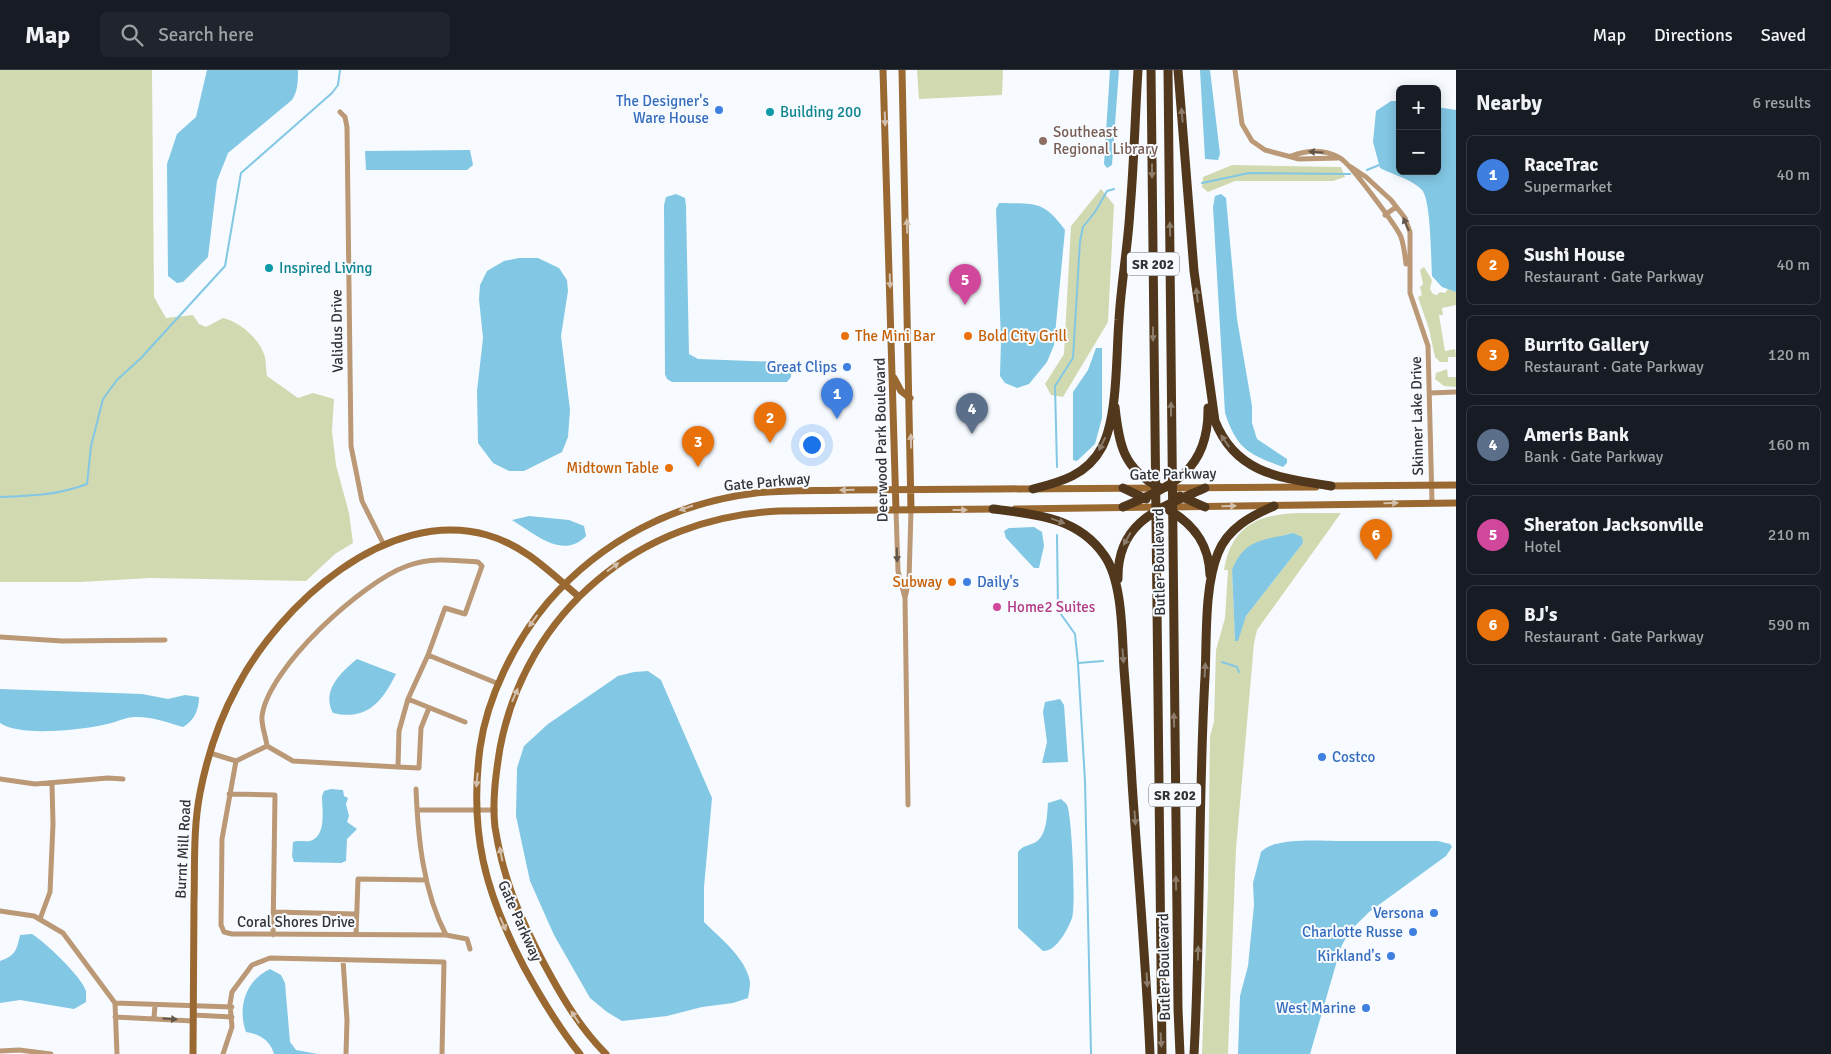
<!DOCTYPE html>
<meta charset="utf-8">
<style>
:root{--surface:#171b24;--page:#20242c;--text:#f1f3f6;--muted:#9ea1a6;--line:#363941;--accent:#d93025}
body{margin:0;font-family:Signika,sans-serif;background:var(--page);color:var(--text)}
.controls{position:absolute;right:15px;top:15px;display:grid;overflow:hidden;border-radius:8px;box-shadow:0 2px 12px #0003}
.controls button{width:45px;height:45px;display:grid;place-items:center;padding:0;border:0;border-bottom:1px solid var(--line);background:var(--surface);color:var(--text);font:25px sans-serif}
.you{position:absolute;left:811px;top:374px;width:18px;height:18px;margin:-12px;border:4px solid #fff;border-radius:50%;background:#1a73e8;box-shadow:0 0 0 8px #1a73e833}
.badge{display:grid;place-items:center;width:32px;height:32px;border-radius:50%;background:var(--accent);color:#fff;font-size:16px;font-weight:700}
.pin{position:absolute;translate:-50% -41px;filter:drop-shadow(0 1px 2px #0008)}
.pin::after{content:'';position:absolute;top:26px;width:18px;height:15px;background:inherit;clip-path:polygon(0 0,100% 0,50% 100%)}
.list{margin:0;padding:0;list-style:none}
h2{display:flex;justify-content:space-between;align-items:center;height:65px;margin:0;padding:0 20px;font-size:21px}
h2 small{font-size:16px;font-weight:400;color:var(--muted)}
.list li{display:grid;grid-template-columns:32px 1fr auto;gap:15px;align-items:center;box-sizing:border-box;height:80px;margin:0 10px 10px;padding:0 10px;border:1px solid var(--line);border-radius:8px}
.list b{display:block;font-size:19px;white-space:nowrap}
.list p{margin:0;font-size:16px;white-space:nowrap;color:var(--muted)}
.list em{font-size:16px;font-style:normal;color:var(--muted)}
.icon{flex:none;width:28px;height:28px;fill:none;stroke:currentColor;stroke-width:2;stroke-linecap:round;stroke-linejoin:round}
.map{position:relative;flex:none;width:1456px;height:984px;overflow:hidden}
header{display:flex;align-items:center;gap:30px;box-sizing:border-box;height:70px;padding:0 25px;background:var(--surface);border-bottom:1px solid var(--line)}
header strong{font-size:24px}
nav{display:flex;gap:28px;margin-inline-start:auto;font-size:18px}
.search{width:350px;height:45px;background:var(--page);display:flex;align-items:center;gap:12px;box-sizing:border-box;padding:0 18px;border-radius:8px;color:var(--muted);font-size:19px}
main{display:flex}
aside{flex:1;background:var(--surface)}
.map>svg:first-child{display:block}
.green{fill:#d1d9b0;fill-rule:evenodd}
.water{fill:#82c7e4}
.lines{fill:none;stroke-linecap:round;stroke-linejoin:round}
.stream{stroke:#82c7e4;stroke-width:2}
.street{stroke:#bb9876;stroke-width:5}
.secondary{stroke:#9a6831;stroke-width:7}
.highway{stroke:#51371b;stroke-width:9}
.oneway{fill:#8b7c6b}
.oneway2{fill:#d2c0ad}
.oneway3{fill:#62564c}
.shop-dot{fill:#3f7fe0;stroke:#f7fbff;stroke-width:2}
.culture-dot{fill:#0f9aa8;stroke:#f7fbff;stroke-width:2}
.education-dot{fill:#8d6e63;stroke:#f7fbff;stroke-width:2}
.food-dot{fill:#e8710a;stroke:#f7fbff;stroke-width:2}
.hotel-dot{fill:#d1479c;stroke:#f7fbff;stroke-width:2}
.labels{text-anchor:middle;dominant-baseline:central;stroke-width:4;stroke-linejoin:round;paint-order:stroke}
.shield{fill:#f7fbff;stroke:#6d6f72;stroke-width:1}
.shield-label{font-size:14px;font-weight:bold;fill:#323335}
.shop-label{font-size:15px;fill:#366cbe;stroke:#f7fbff;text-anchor:end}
.culture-label{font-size:15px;fill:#0d838f;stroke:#f7fbff;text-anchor:start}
.education-label{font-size:15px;fill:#785e54;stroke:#f7fbff;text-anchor:start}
.street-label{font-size:15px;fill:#323335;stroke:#f7fbff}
.food-label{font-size:15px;fill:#c56008;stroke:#f7fbff;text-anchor:start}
.hotel-label{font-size:15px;fill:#b23c85;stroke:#f7fbff;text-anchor:start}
</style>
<header>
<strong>Map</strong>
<div class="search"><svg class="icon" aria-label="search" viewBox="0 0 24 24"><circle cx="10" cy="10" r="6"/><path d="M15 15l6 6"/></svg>Search here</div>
<nav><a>Map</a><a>Directions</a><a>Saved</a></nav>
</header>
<main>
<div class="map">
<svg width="1456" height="984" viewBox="0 0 1456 984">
<rect width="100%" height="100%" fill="#f7fbff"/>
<path class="green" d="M0,0H152L154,227L166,248L193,245L199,254L206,257L223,248C240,252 260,269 265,287C266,293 266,300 267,306L298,328L313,323L334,329L332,361L336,395L349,443L353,473L335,484L306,511L150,508L81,512H0Z
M917,0H1003L1002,25L919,29Z
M1232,95L1341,97L1345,107L1333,111H1235L1208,122L1202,117L1203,107Z
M1101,119L1114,135L1108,252L1063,327L1051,325L1045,314L1064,284L1071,156Z
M1424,197L1432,210L1430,219L1433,224L1437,225L1440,222L1445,223L1448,219L1456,222V235L1442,238L1443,245H1439L1445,281L1455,279L1456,287H1448V292H1440L1435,287L1429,259L1418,227L1422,225L1420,217L1423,214L1420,200Z
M1447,299L1448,307H1456V317L1444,316L1435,309L1436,303Z
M1341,443L1257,560L1254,573L1236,779L1228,984H1202L1208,817L1210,666L1214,652L1216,580L1225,548L1228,500H1224C1235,434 1289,444 1341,443ZM1293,463L1303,473L1246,546L1235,571L1232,500L1284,465Z"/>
<path class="water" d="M207,0H298C298,11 298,21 292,30L228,83L217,111L208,187L183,212L177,213L168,206L167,94L177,64L196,47Z
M1110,0H1119L1112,95L1107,98L1104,94Z
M1200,0H1210L1220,84L1218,90L1205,89Z
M1391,31H1400V101H1437V37L1456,40V222L1442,217L1432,206C1431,189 1431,130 1422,120C1412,109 1393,105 1380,98L1373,72L1376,41Z
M470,80L473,95L467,100H366L365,81Z
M676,124L685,128L686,136L689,284L698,289L781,292L791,299V307L787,312H672L667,309L665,304L664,135L666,127Z
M1221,124L1226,128L1237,249L1252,336V353L1257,369L1287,389V393L1283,397C1248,384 1237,379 1225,343L1213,137L1215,126Z
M999,133C1033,134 1043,129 1065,160L1054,275L1047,292L1029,314L1017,318L1005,313L1000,306L1001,271L996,139Z
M519,188H538L559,198L567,210L568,221L561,266L570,340L568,367L562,382L524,401H509L493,393L478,373L477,321L483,268L479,229L480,215L487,201L504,191Z
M1096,278H1102V348L1095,374L1077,391L1073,390V322L1088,300Z
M529,446L569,450L584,456L586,466C563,490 535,464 512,450Z
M1034,457L1042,462L1044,476L1039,498H1034L1006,468L1004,461L1009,458Z
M1293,463L1302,467L1303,473L1246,546L1238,571H1235L1232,500C1245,468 1263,471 1293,463Z
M357,589L396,604C382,632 367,651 333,643C321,621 341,602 357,589Z
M648,601L661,610L712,728L704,817V852C720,868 746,888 750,912C750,917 749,923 748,928L733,933L702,937L667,946L622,951L607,942L590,928L554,865L530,811L516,746L517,698L524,676L548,654L618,606L634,602Z
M0,619L142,624L168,629L185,625L199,627C199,640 194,651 183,657C169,653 153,647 137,647C128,646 117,652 107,654C84,660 19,667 0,653Z
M1060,629L1064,635L1068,692L1042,693L1047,672L1043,642L1045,632Z
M331,719L343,720L344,726L348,728L346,734L349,746L347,752L357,759L347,769L346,791L341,793L294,792L292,786L293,772C299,770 304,772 310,771C327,766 322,740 322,726L324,721Z
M1061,729C1063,731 1066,733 1067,735C1072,745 1076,837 1072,848C1068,859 1056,882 1043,881L1018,858V782C1023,775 1029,776 1036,772C1047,765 1047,745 1048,733Z
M1341,771H1438L1450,774L1452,777L1446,786L1369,842L1349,862L1341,877L1310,984H1238L1240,926L1248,896L1254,835L1253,813L1261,782C1273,767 1322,771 1341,771Z
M32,864C45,872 82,907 86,921C86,924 86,929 86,932L74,939L20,930L0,933V891C15,886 17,880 20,865Z
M270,899L281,905L285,913L290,972L296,980L318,984H274C270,970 259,964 246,962C237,937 246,910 270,899Z"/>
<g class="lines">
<path class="stream" d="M1367,100L1379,95
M1202,113L1249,103L1350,104
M1057,397L1055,316L1073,288L1080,171L1083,157L1095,142L1107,121L1114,119
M0,427C30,426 59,425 87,414L91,376L103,329L117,310L141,288L225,196L241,103L332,23L338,15L340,0
M1057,465L1058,540L1075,564L1078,593L1085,711L1091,984
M1222,592L1237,597L1239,602
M1078,593L1103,591"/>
<path class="street" d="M1235,0L1242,54L1252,71L1265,80L1299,89L1338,88
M340,42L345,47L347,57L351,376L362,431L384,475
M1291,86C1307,80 1325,79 1340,88C1349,92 1397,157 1401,167C1404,176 1405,185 1406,194
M1351,97L1366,107L1391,130L1405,148L1410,162V223L1428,276L1432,432
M1385,145L1396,137
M1430,323L1456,322
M896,440L898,501L905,528L908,735
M905,528L909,510L911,440
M0,567L62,571L165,570
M408,629L465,652
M267,676L293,691L398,697L399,661L408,629L428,585
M210,683L236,691
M236,691L267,676C266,667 261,655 262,646C268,598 362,512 407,496C430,487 454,490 478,492L482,496L465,544L445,538L428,585L499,614
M236,691L222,769L221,855L224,862L232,864L446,865L467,869L470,879
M398,697L419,698L421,658L429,638
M0,709L35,714L108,708L123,709
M416,719C418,768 423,821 446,865
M229,724L275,725L273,865
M417,740H495
M0,841L34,846L63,863L115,933
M273,842L356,844
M40,849L50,822L53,754L52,714
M356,865L358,809L426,810
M343,890L347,950L346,984
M115,933L232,937
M115,933L117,984
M193,945L232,947
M115,947L193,951
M154,948L155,935
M0,981L19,980L51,984
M223,984L232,957L230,934L232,922L252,895L270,888L444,892L442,984"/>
<path class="secondary" d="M883,0L896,440
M902,0L911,440
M894,308L901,321L910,328
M1326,416L1456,415
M1170,437L1456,433
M1015,439L1159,437
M193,984C193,933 194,882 194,831C195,795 193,759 200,723C207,687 219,650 237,617C280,535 386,437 487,465C524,475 551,503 579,527
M580,984C558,957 541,928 524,897C485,822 469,763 480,678C487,627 515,571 548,532C602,470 674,433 756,423C786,420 817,421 847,420C897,420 947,419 997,419C1103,419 1209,418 1316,417
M606,984C578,956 559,922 541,888C518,843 503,808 495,757C492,731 496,703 500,678C526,541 640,447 779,441L997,439"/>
<path class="highway" d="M1151,0L1162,984
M1168,0L1178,939L1180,984
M1178,0L1194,201L1215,351C1236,404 1281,408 1331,416
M1115,337C1119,374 1123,399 1159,417
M1123,418L1146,429
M1033,419C1061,412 1087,405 1102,377C1118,346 1116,286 1119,250C1121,213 1128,177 1130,140C1134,94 1135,47 1138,0
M1180,426L1205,437
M1123,437C1174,415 1209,400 1208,338
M993,439C1034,444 1078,447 1104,485C1123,511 1122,567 1124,599C1127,637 1130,674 1132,712C1138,803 1146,893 1150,984
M1169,440C1195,455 1209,475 1210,505
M1118,509C1117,451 1160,438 1205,418
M1194,984C1201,858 1198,732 1205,607C1207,569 1204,518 1218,483C1228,458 1251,446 1274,436"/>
</g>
<defs><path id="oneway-solid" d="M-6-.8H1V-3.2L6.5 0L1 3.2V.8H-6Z" transform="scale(1.25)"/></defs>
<g class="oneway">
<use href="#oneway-solid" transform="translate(1182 45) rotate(-95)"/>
<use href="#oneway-solid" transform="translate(1152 101) rotate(90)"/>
<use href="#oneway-solid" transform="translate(1170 159) rotate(-91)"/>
<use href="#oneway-solid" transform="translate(1197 225) rotate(-97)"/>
<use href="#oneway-solid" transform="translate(1153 264) rotate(90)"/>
<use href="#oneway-solid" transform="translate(1171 339) rotate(-90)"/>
<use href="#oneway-solid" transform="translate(1225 371) rotate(-125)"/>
<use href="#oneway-solid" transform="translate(1102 374) rotate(116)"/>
<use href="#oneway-solid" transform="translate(1058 451) rotate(20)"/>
<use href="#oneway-solid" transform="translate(1127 469) rotate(119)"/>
<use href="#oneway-solid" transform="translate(1123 586) rotate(86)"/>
<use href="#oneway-solid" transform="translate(1205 600) rotate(-87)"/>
<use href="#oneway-solid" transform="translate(1174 650) rotate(-91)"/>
<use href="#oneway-solid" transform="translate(1135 748) rotate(86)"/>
<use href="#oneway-solid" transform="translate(1176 813) rotate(-91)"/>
<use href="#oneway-solid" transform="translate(1198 883) rotate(-89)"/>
<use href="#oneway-solid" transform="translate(1147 910) rotate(87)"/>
<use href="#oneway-solid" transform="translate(1161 970) rotate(87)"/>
</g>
<g class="oneway2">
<use href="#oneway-solid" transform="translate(885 49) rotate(88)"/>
<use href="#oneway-solid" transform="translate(907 156) rotate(-91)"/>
<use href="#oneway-solid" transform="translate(890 211) rotate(88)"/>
<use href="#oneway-solid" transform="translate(911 371) rotate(-91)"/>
<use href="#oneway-solid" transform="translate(847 420) rotate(179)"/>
<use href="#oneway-solid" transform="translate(1391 433) rotate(-2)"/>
<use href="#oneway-solid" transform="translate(1229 436) rotate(-1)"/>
<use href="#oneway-solid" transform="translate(686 438) rotate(161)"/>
<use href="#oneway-solid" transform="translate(960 440)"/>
<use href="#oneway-solid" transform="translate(613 497) rotate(-36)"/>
<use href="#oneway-solid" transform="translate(533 551) rotate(126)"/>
<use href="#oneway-solid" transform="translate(515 625) rotate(-67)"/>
<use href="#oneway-solid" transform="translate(477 710) rotate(95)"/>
<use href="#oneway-solid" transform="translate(501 784) rotate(-101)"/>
<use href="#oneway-solid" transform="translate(503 854) rotate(66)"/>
<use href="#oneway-solid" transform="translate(575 947) rotate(-123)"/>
</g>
<g class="oneway3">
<use href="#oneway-solid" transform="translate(1316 82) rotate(-177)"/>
<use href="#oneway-solid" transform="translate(1406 154) rotate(-113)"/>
<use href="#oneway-solid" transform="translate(897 485) rotate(88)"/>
<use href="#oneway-solid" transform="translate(170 949) rotate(4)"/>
</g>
<g class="shop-dot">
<circle cx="719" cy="40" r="5"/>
<circle cx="847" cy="297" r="5"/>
<circle cx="967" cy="512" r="5"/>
<circle cx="1322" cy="687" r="5"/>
<circle cx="1434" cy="843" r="5"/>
<circle cx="1413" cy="862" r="5"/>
<circle cx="1391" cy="886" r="5"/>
<circle cx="1366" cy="938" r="5"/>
</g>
<g class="culture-dot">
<circle cx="770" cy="42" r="5"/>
<circle cx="269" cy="198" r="5"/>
</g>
<circle class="education-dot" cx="1043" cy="71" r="5"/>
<g class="food-dot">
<circle cx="845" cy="266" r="5"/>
<circle cx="968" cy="266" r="5"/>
<circle cx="669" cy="398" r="5"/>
<circle cx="952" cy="512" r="5"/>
</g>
<circle class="hotel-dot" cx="997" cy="537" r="5"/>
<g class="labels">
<g class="shield">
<rect x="1127" y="182.5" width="52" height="23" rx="4"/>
<rect x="1149" y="713.5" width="52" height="23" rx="4"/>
</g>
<g class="shield-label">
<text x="1153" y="194">SR 202</text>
<text x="1175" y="725">SR 202</text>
</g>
<g class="shop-label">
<text x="709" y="31">The Designer's<tspan x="709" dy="17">Ware House</tspan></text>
<text x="837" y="297">Great Clips</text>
<text x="977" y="512" text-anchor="start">Daily's</text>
<text x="1332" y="687" text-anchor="start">Costco</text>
<text x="1424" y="843">Versona</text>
<text x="1403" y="862">Charlotte Russe</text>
<text x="1381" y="886">Kirkland's</text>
<text x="1356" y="938">West Marine</text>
</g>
<g class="culture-label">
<text x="780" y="42">Building 200</text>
<text x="279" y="198">Inspired Living</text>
</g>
<g class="education-label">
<text x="1053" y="62">Southeast<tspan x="1053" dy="17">Regional Library</tspan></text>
</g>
<g class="street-label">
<text transform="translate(337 261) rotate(-91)">Validus Drive</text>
<text transform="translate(1417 346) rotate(-91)">Skinner Lake Drive</text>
<text transform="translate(881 370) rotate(-91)">Deerwood Park Boulevard</text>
<text transform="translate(1173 404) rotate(-1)">Gate Parkway</text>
<text transform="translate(767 412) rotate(-5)">Gate Parkway</text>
<text transform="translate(1159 492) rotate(-91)">Butler Boulevard</text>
<text transform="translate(183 779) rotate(-87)">Burnt Mill Road</text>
<text transform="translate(520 851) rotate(66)">Gate Parkway</text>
<text x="296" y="852">Coral Shores Drive</text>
<text transform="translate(1164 897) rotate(-91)">Butler Boulevard</text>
</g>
<g class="food-label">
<text x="855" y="266">The Mini Bar</text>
<text x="978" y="266">Bold City Grill</text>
<text x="659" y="398" text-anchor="end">Midtown Table</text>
<text x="942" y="512" text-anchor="end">Subway</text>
</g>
<g class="hotel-label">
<text x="1007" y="537">Home2 Suites</text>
</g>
</g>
</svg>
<div class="controls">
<button>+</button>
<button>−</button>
</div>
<div class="you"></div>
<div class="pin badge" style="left:837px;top:349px;background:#3f7fe0">1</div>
<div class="pin badge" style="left:770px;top:373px;background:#e8710a">2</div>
<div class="pin badge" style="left:698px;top:397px;background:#e8710a">3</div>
<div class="pin badge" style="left:972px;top:364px;background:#5c6f8a">4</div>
<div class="pin badge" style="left:965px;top:235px;background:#d1479c">5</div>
<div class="pin badge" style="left:1376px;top:490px;background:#e8710a">6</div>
</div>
<aside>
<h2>Nearby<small>6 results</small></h2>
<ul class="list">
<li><span class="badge" style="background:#3f7fe0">1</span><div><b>RaceTrac</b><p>Supermarket</p></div><em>40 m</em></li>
<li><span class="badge" style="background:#e8710a">2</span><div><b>Sushi House</b><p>Restaurant · Gate Parkway</p></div><em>40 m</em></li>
<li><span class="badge" style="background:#e8710a">3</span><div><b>Burrito Gallery</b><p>Restaurant · Gate Parkway</p></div><em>120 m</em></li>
<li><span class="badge" style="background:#5c6f8a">4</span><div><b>Ameris Bank</b><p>Bank · Gate Parkway</p></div><em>160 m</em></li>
<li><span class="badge" style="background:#d1479c">5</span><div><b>Sheraton Jacksonville</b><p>Hotel</p></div><em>210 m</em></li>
<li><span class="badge" style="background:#e8710a">6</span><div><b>BJ's</b><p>Restaurant · Gate Parkway</p></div><em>590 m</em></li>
</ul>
</aside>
</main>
